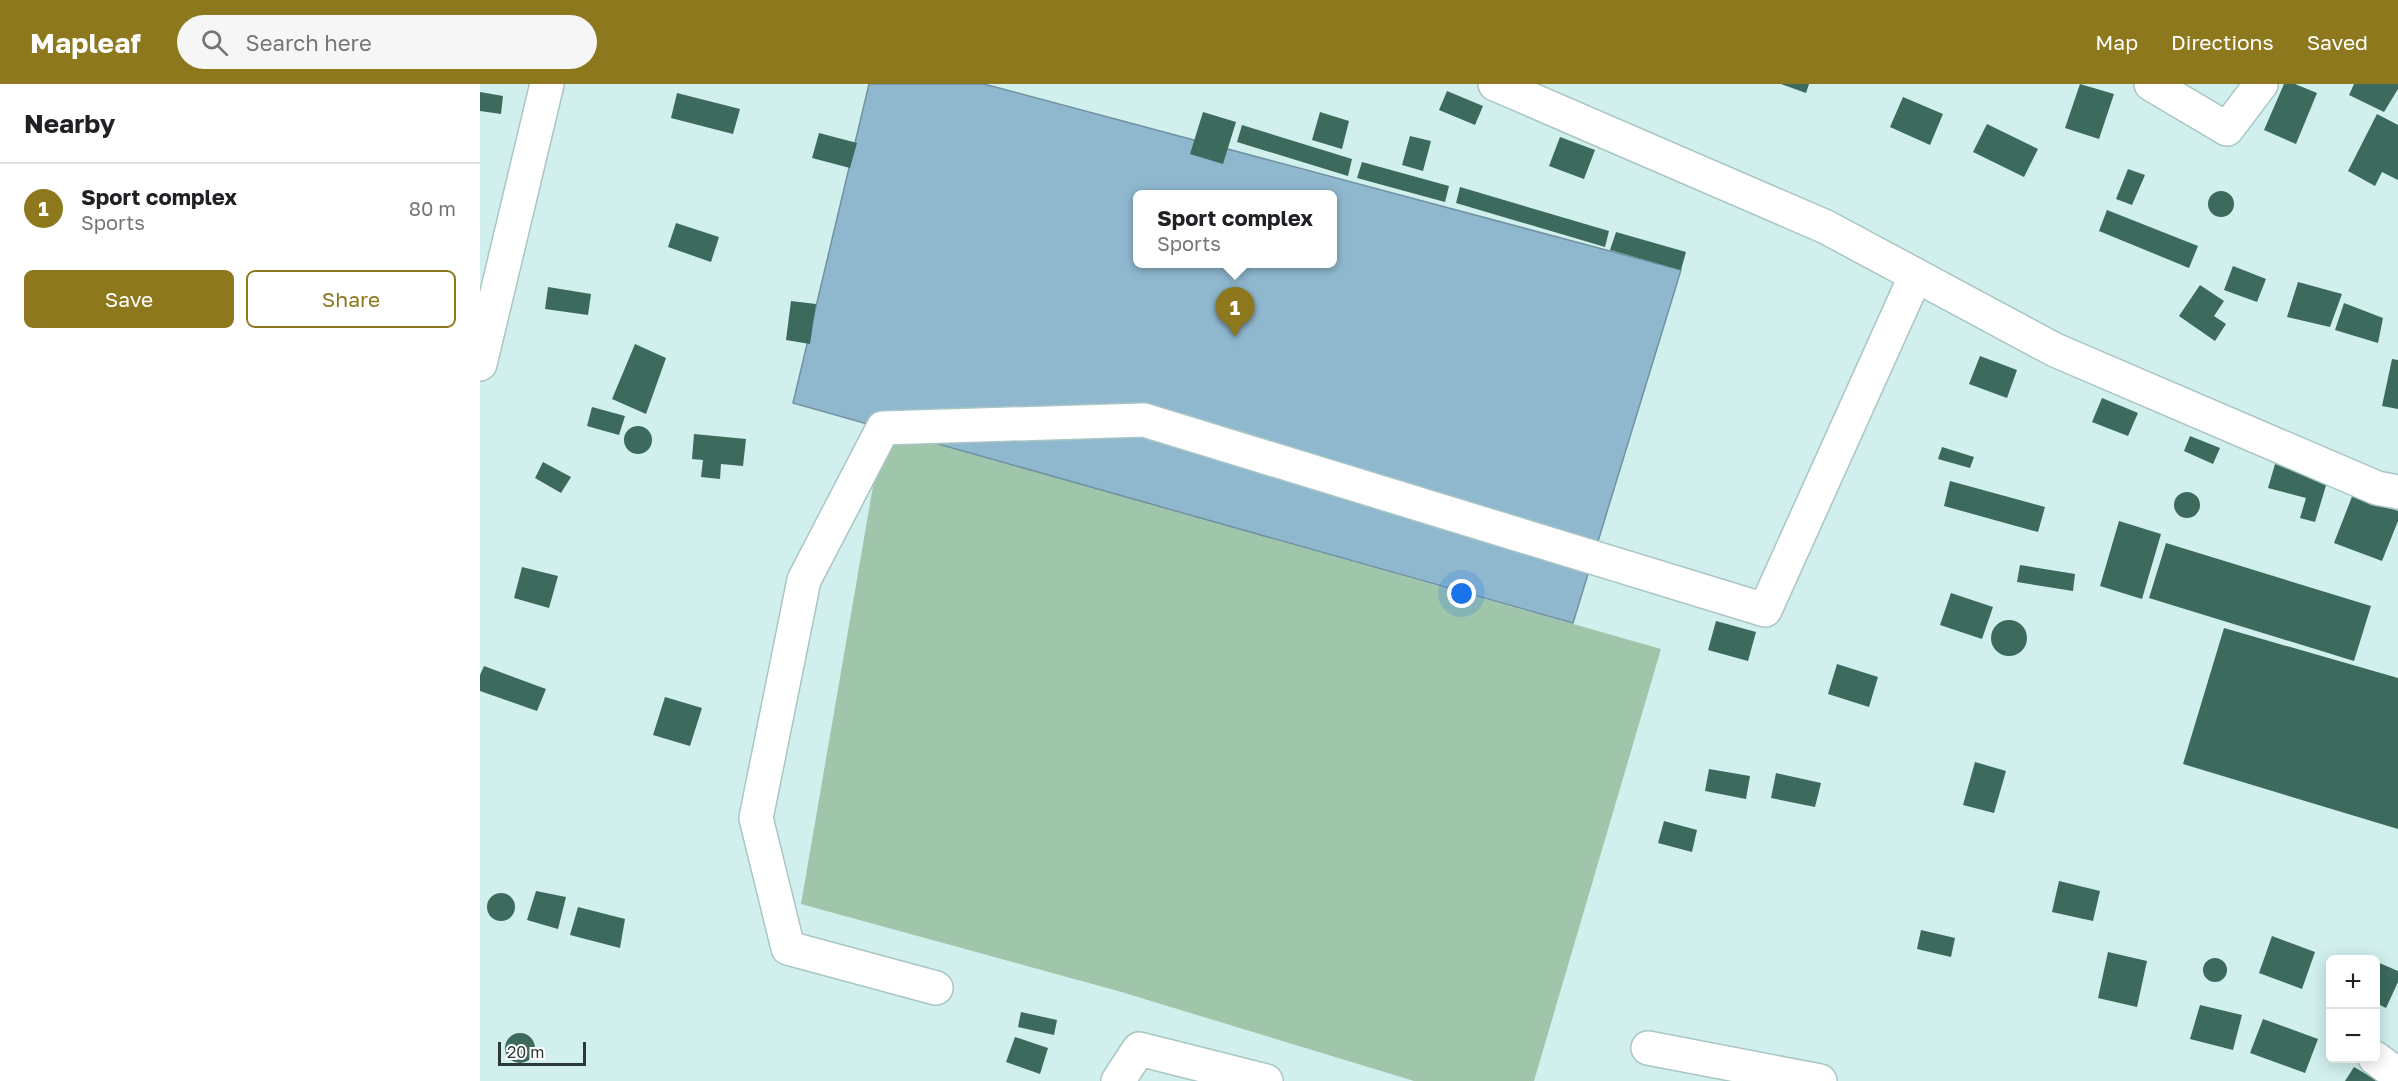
<!DOCTYPE html>
<meta charset="utf-8">
<style>
:root{--surface:#fff;--page:#f6f6f6;--text:#202124;--muted:#757577;--line:#e0e0e0;--accent:#8e781e}
body{margin:0;font-family:"Golos Text",sans-serif;background:var(--page);color:var(--text)}
.controls{position:absolute;right:18px;bottom:18px;display:grid;overflow:hidden;border-radius:9px;box-shadow:0 3px 15px #0003}
.controls button{width:54px;height:54px;display:grid;place-items:center;padding:0;border:0;border-bottom:2px solid var(--line);background:var(--surface);color:var(--text);font:30px sans-serif}
.scale{position:absolute;left:18px;bottom:15px;width:88px;box-sizing:border-box;padding-left:6px;border:3px solid #2c3838;border-top:0;font-size:16px;line-height:21px;white-space:nowrap;color:#2c3838;-webkit-text-stroke:4px #fff;paint-order:stroke}
.you{position:absolute;left:982px;top:510px;width:21px;height:21px;margin:-15px;border:4px solid #fff;border-radius:50%;background:#1a73e8;box-shadow:0 0 0 9px #1a73e833}
.badge{display:grid;place-items:center;width:39px;height:39px;border-radius:50%;background:var(--accent);color:#fff;font-size:20px;font-weight:700}
.pin{position:absolute;translate:-50% -50px;filter:drop-shadow(0 2px 3px #0008)}
.pin::after{content:'';position:absolute;top:32px;width:21px;height:18px;background:inherit;clip-path:polygon(0 0,100% 0,50% 100%)}
.popup{position:absolute;left:653px;top:106px;width:204px;height:78px;box-sizing:border-box;display:grid;place-content:center;border-radius:9px;background:var(--surface);filter:drop-shadow(0 2px 4px #0005);font-size:20px;white-space:nowrap;color:var(--muted)}
.popup b{font-size:22px;color:var(--text)}
.popup::after{content:'';position:absolute;left:50%;top:100%;margin-left:-12px;border:12px solid transparent;border-top-color:var(--surface)}
.list{margin:0;padding:0;list-style:none}
h2{display:flex;justify-content:space-between;align-items:center;height:78px;margin:0;padding:0 24px;font-size:26px}
h2 small{font-size:20px;font-weight:400;color:var(--muted)}
.list li{display:grid;grid-template-columns:39px 1fr auto;gap:18px;align-items:center;box-sizing:border-box;height:90px;padding:0 24px;border-top:2px solid var(--line)}
.list b{display:block;font-size:22px;white-space:nowrap}
.list p{margin:0;font-size:20px;white-space:nowrap;color:var(--muted)}
.list em{font-size:20px;font-style:normal;color:var(--muted)}
.actions{display:flex;gap:12px;padding:18px 24px}
.actions a{flex:1;padding:14px 0;border:2px solid var(--accent);border-radius:9px;text-align:center;font-size:21px;color:var(--accent)}
.actions .main{background:var(--accent);color:#fff}
.icon{flex:none;width:33px;height:33px;fill:none;stroke:currentColor;stroke-width:2;stroke-linecap:round;stroke-linejoin:round}
.map{position:relative;flex:none;width:1918px;height:997px;overflow:hidden}
header{display:flex;align-items:center;gap:36px;box-sizing:border-box;height:84px;padding:0 30px;background:var(--accent);color:#fff}
header strong{font-size:28px}
nav{display:flex;gap:33px;margin-inline-start:auto;font-size:21px}
.search{width:420px;height:54px;background:var(--page);display:flex;align-items:center;gap:15px;box-sizing:border-box;padding:0 21px;border-radius:33px;color:var(--muted);font-size:22px}
main{display:flex}
aside{flex:1;background:var(--surface)}
.map>svg:first-child{display:block}
.green{fill:#9fc5aa}
.water{fill:#8fb8cf;stroke:#7192a2;stroke-width:1.5;fill-rule:evenodd}
.building{fill:#3c6a5d}
.lines{fill:none;stroke-linecap:round;stroke-linejoin:round}
.minor-casing{stroke:#a9c6c5;stroke-width:36}
.minor{stroke:#fff;stroke-width:33}
</style>
<header>
<strong>Mapleaf</strong>
<div class="search"><svg class="icon" aria-label="search" viewBox="0 0 24 24"><circle cx="10" cy="10" r="6"/><path d="M15 15l6 6"/></svg>Search here</div>
<nav><a>Map</a><a>Directions</a><a>Saved</a></nav>
</header>
<main>
<aside>
<h2>Nearby<small></small></h2>
<ul class="list">
<li><span class="badge">1</span><div><b>Sport complex</b><p>Sports</p></div><em>80 m</em></li>
</ul>
<div class="actions"><a class="main">Save</a><a>Share</a></div>
</aside>
<div class="map">
<svg width="1918" height="997" viewBox="0 0 1918 997">
<rect width="100%" height="100%" fill="#d1efed"/>
<path class="green" d="M403,344L1181,565L1054,997H934L638,907L321,820Z"/>
<path class="water" d="M389,0H504L1201,186L1093,539L313,319ZM658,110H852V180H658Z"/>
<path class="building" d="M1301,0H1329L1326,9Z
M1600,0L1634,10L1619,55L1585,44Z
M1804,0H1815L1837,9L1816,60L1784,46Z
M1874,0H1918V5L1904,28L1869,11Z
M967,7L1003,22L995,41L959,26Z
M0,8L23,12L21,30L0,27Z
M197,9L260,25L253,50L191,34Z
M1423,13L1463,30L1450,61L1410,43Z
M723,28L756,38L743,80L710,70Z
M840,28L869,37L862,65L832,56Z
M1897,30L1918,41V96L1902,88L1895,102L1868,87Z
M1507,40L1558,65L1544,93L1493,68Z
M762,41L872,75L868,92L757,58Z
M339,49L377,59L370,84L332,74Z
M930,52L951,57L943,87L922,81Z
M1080,53L1115,66L1104,95L1069,82Z
M882,78L969,102L965,118L877,94Z
M1648,85L1665,91L1652,121L1636,115Z
M980,103L1129,147L1125,163L976,119Z
M1728 120a13 13 0 1 1 26 0a13 13 0 1 1-26 0Z
M1627,126L1718,162L1709,184L1619,147Z
M196,139L239,153L231,178L188,163Z
M1136,148L1206,168L1201,186L1130,166Z
M1753,182L1786,195L1777,218L1744,206Z
M1818,198L1862,210L1850,243L1807,233Z
M1720,201L1744,217L1734,232L1746,240L1735,257L1699,232Z
M68,203L111,210L108,231L65,225Z
M311,217L336,220L330,260L306,256Z
M1864,219L1903,234L1898,259L1855,246Z
M155,260L186,274L166,330L132,315Z
M1500,272L1537,286L1527,314L1489,300Z
M1912,275L1918,276V325L1902,322Z
M1622,314L1658,329L1648,352L1612,338Z
M112,323L145,332L139,351L107,342Z
M144 356a14 14 0 1 1 28 0a14 14 0 1 1-28 0Z
M214,350L266,355L263,382L241,380L240,395L221,393L223,376L212,375Z
M1710,352L1740,364L1733,380L1704,367Z
M1462,363L1494,373L1490,384L1458,375Z
M63,378L91,393L81,409L55,394Z
M1795,380L1848,395L1835,438L1820,434L1826,414L1788,404Z
M1470,397L1565,423L1558,448L1464,422Z
M1694 421a13 13 0 1 1 26 0a13 13 0 1 1-26 0Z
M1873,410L1918,427V437L1902,477L1854,459Z
M1639,437L1681,450L1662,515L1620,502Z
M1686,459L1891,522L1874,577L1669,514Z
M1540,481L1595,490L1593,507L1537,498Z
M42,483L78,492L69,524L34,514Z
M1471,509L1513,523L1502,555L1460,541Z
M1511 554a18 18 0 1 1 36 0a18 18 0 1 1-36 0Z
M1236,537L1276,548L1268,577L1228,566Z
M1744,544L1918,594V745L1703,680Z
M1357,580L1398,593L1389,623L1348,610Z
M4,582L66,605L57,627L0,607V591Z
M185,613L222,624L210,662L173,651Z
M1495,678L1526,687L1514,729L1483,721Z
M1229,685L1270,692L1266,715L1225,707Z
M1296,689L1341,699L1335,723L1291,714Z
M1184,737L1217,746L1212,768L1178,759Z
M1579,797L1620,807L1613,837L1572,828Z
M56,807L86,813L78,845L47,836Z
M7 823a14 14 0 1 1 28 0a14 14 0 1 1-28 0Z
M98,823L145,835L140,864L90,851Z
M1441,846L1475,854L1471,873L1437,865Z
M1792,852L1835,868L1822,905L1779,889Z
M1628,868L1667,877L1657,923L1618,914Z
M1723 886a12 12 0 1 1 24 0a12 12 0 1 1-24 0Z
M1897,878L1918,887V898L1906,924L1896,919V882Z
M1720,921L1762,931L1753,966L1710,955Z
M541,928L577,936L574,951L538,943Z
M1783,935L1838,955L1825,989L1770,969Z
M25 964a15 15 0 1 1 30 0a15 15 0 1 1-30 0Z
M535,953L568,964L560,990L526,978Z
M1874,983L1898,997H1865Z"/>
<g class="lines">
<defs>
<path id="minor" d="M1015,0L1346,143L1575,266L1897,404L1918,408
M1671,0L1747,45L1781,0
M0,280L67,0
M456,904L308,864L276,734L324,496L403,344L664,336L1285,526L1436,191
M1168,964L1340,997
M1895,974L1918,991
M638,997L659,965L786,997"/>
</defs>
<use href="#minor" class="minor-casing"/>
<use href="#minor" class="minor"/>
</g>
</svg>
<div class="controls">
<button>+</button>
<button>−</button>
</div>
<div class="scale">20 m</div>
<div class="you"></div>
<div class="pin badge" style="left:755px;top:253px">1</div>
<div class="popup"><b>Sport complex</b>Sports</div>
</div>
</main>
